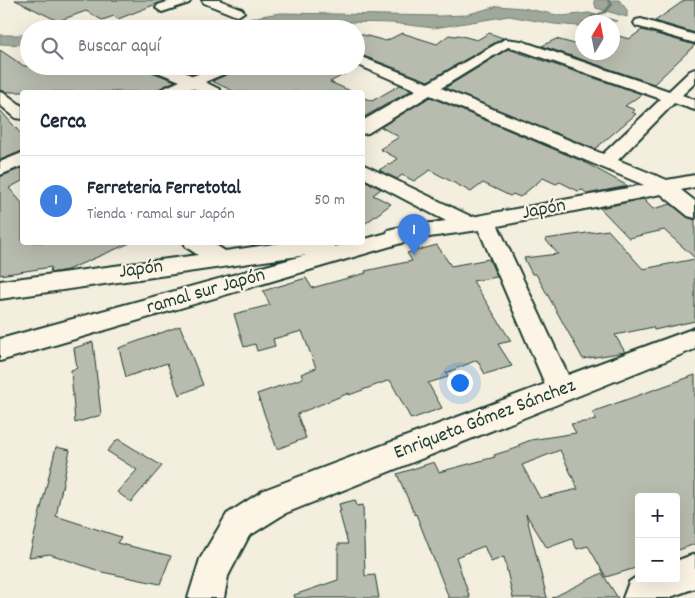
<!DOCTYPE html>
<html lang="es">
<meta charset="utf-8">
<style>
:root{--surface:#fff;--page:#f6f6f7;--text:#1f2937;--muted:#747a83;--line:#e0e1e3;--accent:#db2777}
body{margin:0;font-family:Dekko,sans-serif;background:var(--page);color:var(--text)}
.controls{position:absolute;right:15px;bottom:15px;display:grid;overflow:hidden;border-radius:5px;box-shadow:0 5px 20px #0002}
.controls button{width:45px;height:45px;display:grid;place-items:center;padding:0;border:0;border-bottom:1px solid var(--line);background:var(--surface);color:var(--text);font:25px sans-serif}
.compass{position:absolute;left:575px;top:15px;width:45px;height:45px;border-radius:50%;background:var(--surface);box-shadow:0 5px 20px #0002;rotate:10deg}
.you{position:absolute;left:459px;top:382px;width:18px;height:18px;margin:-12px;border:4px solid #fff;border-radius:50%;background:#1a73e8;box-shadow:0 0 0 8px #1a73e833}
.badge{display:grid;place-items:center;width:32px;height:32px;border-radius:50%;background:var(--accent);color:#fff;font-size:16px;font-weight:700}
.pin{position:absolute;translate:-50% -41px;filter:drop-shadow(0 1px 2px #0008)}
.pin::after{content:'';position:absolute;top:26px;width:18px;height:15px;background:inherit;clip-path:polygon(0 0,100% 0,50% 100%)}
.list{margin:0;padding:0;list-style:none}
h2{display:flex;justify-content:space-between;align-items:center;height:65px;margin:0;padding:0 20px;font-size:21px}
h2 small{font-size:16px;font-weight:400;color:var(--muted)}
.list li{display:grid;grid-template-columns:32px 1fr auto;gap:15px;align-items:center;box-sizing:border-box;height:90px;padding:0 20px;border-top:1px solid var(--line)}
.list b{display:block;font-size:19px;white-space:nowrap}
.list p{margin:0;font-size:16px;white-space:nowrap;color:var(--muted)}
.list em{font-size:16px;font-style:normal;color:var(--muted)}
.icon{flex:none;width:28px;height:28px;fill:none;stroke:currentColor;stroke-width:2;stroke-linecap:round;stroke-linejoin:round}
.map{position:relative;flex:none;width:695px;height:598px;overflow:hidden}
.search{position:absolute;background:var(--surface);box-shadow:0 5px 20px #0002;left:20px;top:20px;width:345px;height:55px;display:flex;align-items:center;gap:12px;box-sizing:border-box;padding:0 18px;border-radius:28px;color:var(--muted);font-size:19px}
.panel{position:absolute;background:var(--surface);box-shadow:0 5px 20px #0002;left:20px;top:90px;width:345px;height:155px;border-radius:5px}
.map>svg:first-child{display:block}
.water{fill:#a0a89b;stroke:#6c7d72}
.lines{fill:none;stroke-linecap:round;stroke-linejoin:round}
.stream{fill:#6c7d72;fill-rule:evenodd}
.building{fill:#b8bcae;stroke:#1f3d34;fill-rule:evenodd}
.minor-casing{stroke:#1f3d34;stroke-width:4}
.minor{fill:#fcf5e5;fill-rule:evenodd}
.labels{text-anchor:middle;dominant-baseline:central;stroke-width:4.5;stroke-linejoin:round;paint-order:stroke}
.street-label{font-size:20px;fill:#1f3d34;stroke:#fcf5e5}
</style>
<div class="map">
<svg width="695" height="598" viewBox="0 0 695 598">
<rect width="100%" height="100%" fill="#f3eede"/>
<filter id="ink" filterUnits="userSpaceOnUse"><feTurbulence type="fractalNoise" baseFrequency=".02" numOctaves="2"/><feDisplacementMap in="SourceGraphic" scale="10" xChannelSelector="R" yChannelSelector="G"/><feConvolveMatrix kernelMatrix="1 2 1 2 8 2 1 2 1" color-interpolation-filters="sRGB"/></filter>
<g filter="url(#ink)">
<path class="water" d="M594,0H619L627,10V17L596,8Z
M498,6L523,8L562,16L589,13L617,21L582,22V25L578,26L554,24L509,16L434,28L392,23L349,22H295L270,24L251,29H210L261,16L281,13L440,16L465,15Z
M0,35H29V45L0,44Z"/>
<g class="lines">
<path class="stream" d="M606,0H610L614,4L606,13L590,18V16L604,11L610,4Z"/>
</g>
<path class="building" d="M15,0H164V1L118,19L114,16L102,20L86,11L58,21Z
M685,0H695V33L655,21Z
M642,30L695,45L654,84L542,46L556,39L582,46V52H602L612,56V34L629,39Z
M356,33L386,41L402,33L437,44L449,35L455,36L458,35L477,40L489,33L503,38L428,81L356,53Z
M508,49L642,94L625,106L635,110L632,112L636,114L595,149L445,88Z
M0,50L24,66H146L149,71L175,81L152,92H7L0,90Z
M175,66H212L193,74Z
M239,66H356L358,67L330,82L353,92H235L212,81L236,71Z
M400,85L412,90L362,118V97L372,101Z
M430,97L582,161L628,186L587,194L583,190L578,191L560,182L556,184L543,178L520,197L513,194L510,196L483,183L471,192L430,170L414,181L402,175L397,179L379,170L398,159L380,149L399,137L381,127Z
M0,110L22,135V151L0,160Z
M22,168V181L9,188L22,203V242L130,243L67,270L50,273L51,267L0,275V177Z
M364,180L381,189L373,195L391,204L362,226Z
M643,199L653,209L671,204L687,217L695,220V258L664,230L629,238L600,208Z
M608,230L643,269L695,259V321L654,330L653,327L615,335L625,352L583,359L536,274H532L524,258L558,254L545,239Z
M437,245L451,266L489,259L497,277L473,281L511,341L498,344L512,366L485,374L477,360L446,373L448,377L428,383L442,408L411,419L390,380L349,395V393L297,414L306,438L277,449L257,394L303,378L301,374L316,368L302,331L273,339L275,346L257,351L255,344L244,347L234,314L270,305L263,291L306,278L312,288L366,273L365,271L412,261L407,253Z
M180,326L203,385L179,395L167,363L126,377L119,348Z
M93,342L101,415L75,423L71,370L77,368L74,348Z
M695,375V544L676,551V497H639V567L606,577L588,546L577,549L572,539L547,548L526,514L547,598H513L504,557L491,562L484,546L456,557L470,598H449L416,514L415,515L397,474L434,462L439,472L495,457L494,455L520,447L518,445L531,440L576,433L571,424L597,420L592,412ZM560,450L578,489L540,498L522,465Z
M118,439L162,466L131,502L117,492L137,470L107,451Z
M56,447L70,450L56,516L121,537L117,543L171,556L160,584L102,572L50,554L29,557Z
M355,500L357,506L363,505L365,576L375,575L379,598H295L294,595L338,580V544H348L339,511H341L339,504Z
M602,573L618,598H552Z"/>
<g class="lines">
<defs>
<path id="minor" d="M173,0H191L189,3L162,12L156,8L158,5Z
M202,0H219L242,9L244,12L238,16L234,15L204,3Z
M641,19L695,35V43L636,26L634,23L636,20Z
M505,39L521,41L669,91L690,71L695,69V83L682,95L695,100V110L674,103L618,160L667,180L695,175V187L681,190L695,201V218L688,216L661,194L498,226L568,375L695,328V349L286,513L249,536L228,576L224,598H188L200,559L227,514L264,490L545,384L479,230L415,239L0,361V339L306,255L0,299V281L198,255L186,247L184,242H211L225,251L288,242H334V247L352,242H362V240L387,233L388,230L396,228L446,221L362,177V164L472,217L644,185L430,95L368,133L362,134V121L416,90L356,64V55L428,83ZM508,47L514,48L661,99L603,154L441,88Z
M148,66H170L193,76L217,66H237L235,69L205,82L219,89L221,92H202L192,88L180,92H160L162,89L180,81L150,69Z
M0,92L6,94L22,106V119L16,118L0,105Z
M22,153V166L0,175V162Z
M695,554V588L668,598H623L629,582L639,575V579H676V561Z"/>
</defs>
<use href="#minor" class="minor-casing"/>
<use href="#minor" class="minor"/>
</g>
</g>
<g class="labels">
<g class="street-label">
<text transform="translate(544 210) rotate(-11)">Japón</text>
<text transform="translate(141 270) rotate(-8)">Japón</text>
<text transform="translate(206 292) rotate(-16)">ramal sur Japón</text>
<text transform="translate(485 420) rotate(-21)">Enriqueta Gómez Sánchez</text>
</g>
</g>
</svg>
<div class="controls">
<button>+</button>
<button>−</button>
</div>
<svg class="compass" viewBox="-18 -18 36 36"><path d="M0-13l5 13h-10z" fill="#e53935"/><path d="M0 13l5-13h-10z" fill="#747a83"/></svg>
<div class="you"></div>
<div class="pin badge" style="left:414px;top:255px;background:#3f7fe0">1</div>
<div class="search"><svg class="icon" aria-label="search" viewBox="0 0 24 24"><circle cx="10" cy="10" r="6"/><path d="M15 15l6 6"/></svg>Buscar aquí</div>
<section class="panel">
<h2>Cerca<small></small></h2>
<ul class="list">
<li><span class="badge" style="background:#3f7fe0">1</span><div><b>Ferreteria Ferretotal</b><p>Tienda · ramal sur Japón</p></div><em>50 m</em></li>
</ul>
</section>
</div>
